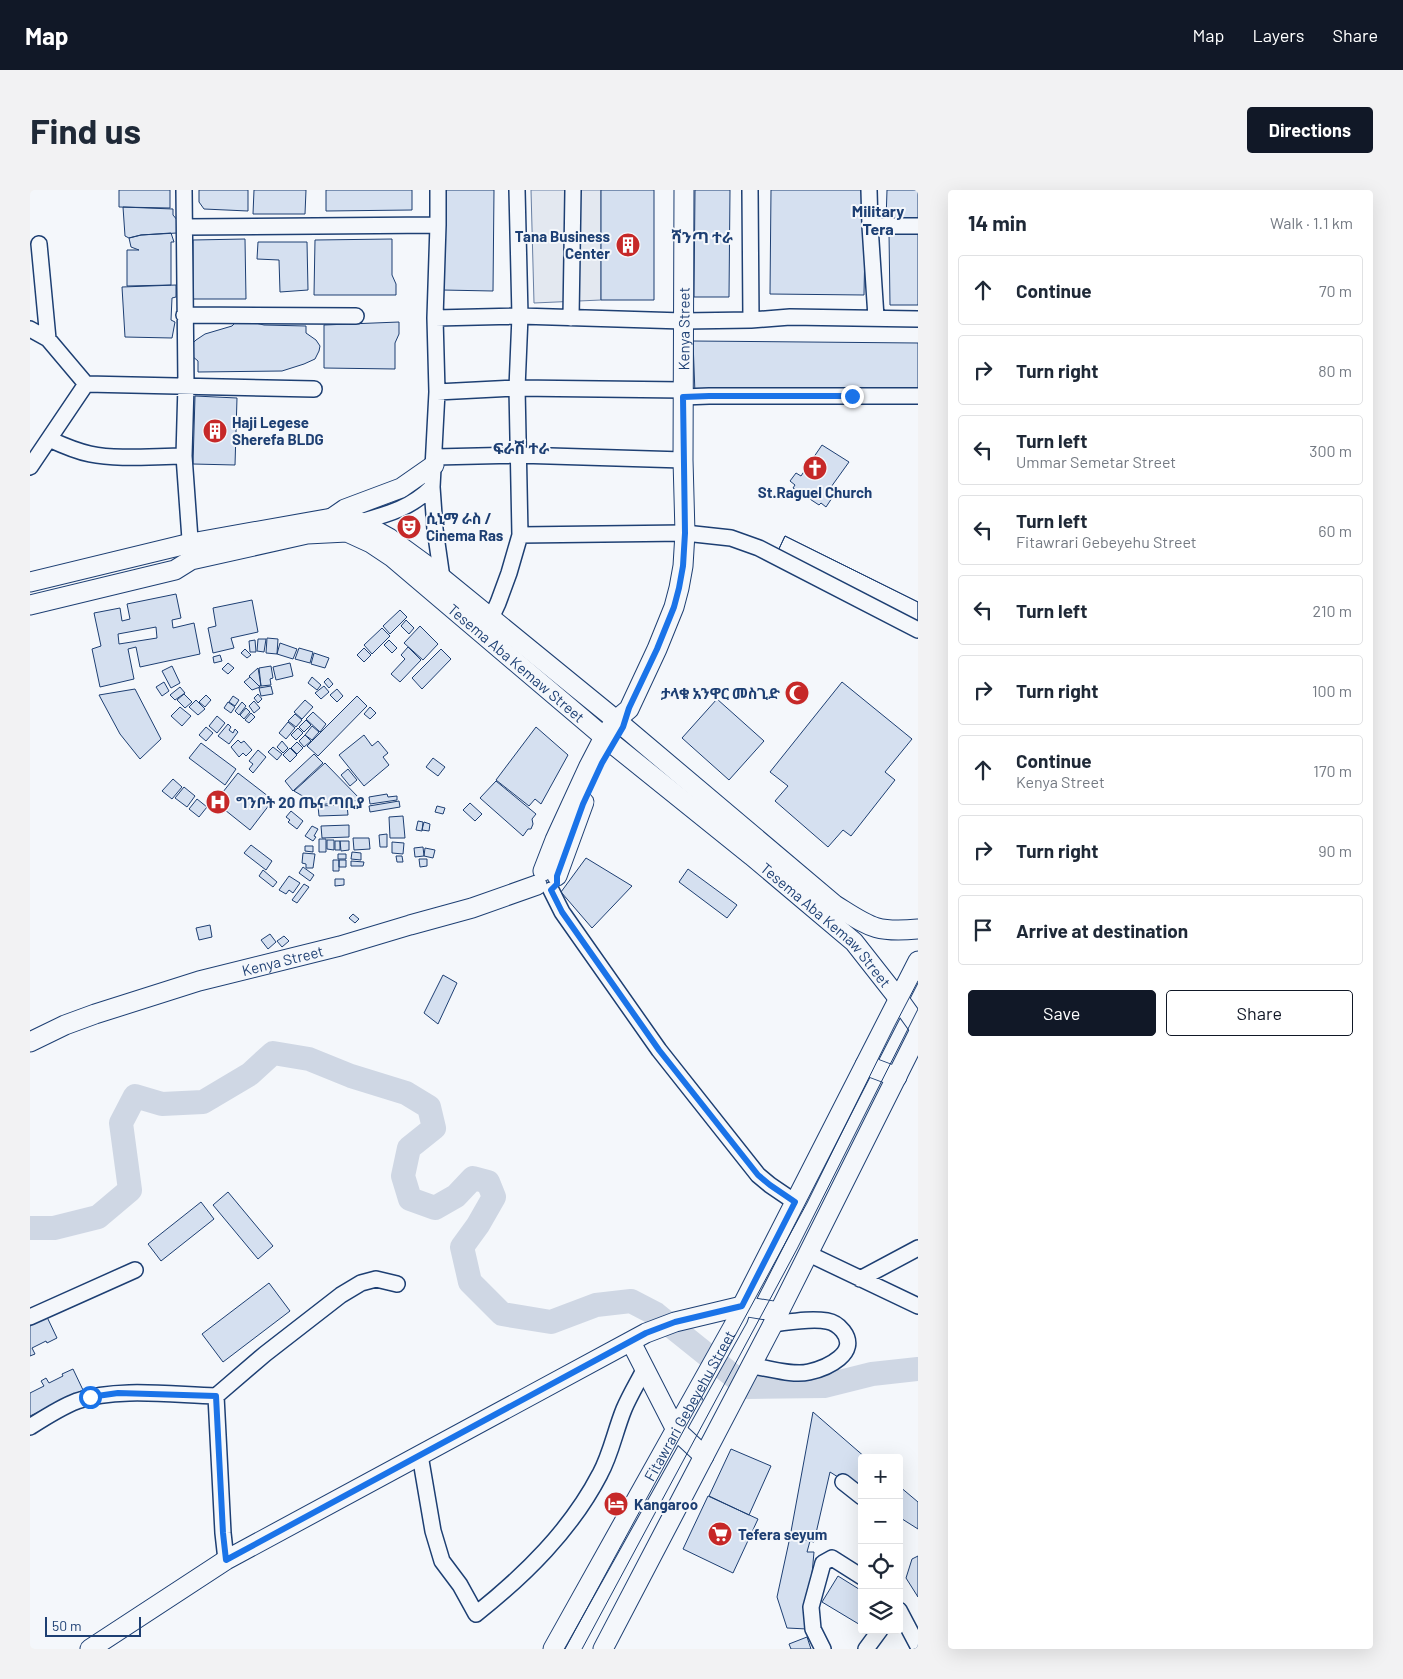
<!DOCTYPE html>
<meta charset="utf-8">
<style>
:root{--surface:#fff;--page:#f2f2f3;--text:#1f2937;--muted:#747a83;--line:#e0e1e3;--accent:#111827}
body{margin:0;font-family:Barlow,"Noto Sans Ethiopic",sans-serif;background:var(--page);color:var(--text)}
.controls{position:absolute;right:15px;bottom:15px;display:grid;overflow:hidden;border-radius:5px;box-shadow:0 5px 20px #0002}
.controls button{width:45px;height:45px;display:grid;place-items:center;padding:0;border:0;border-bottom:1px solid var(--line);background:var(--surface);color:var(--text);font:25px sans-serif}
.scale{position:absolute;left:15px;bottom:12px;width:96px;box-sizing:border-box;padding-left:5px;border:2px solid #1d3f73;border-top:0;font-size:14px;line-height:18px;white-space:nowrap;color:#1d3f73;-webkit-text-stroke:4px #f4f7fb;paint-order:stroke}
.stop{position:absolute;width:15px;height:15px;margin:-11px;border:4px solid #1a73e8;border-radius:50%;background:#fff}
.stop.end{background:#1a73e8;border-color:#fff;box-shadow:0 1px 5px #0008}
.list{margin:0;padding:0;list-style:none}
h2{display:flex;justify-content:space-between;align-items:center;height:65px;margin:0;padding:0 20px;font-size:21px}
h2 small{font-size:16px;font-weight:400;color:var(--muted)}
.list li{display:grid;grid-template-columns:32px 1fr auto;gap:15px;align-items:center;box-sizing:border-box;height:70px;margin:0 10px 10px;padding:0 10px;border:1px solid var(--line);border-radius:5px}
.list b{display:block;font-size:19px;white-space:nowrap}
.list p{margin:0;font-size:16px;white-space:nowrap;color:var(--muted)}
.list em{font-size:16px;font-style:normal;color:var(--muted)}
.actions{display:flex;gap:10px;padding:15px 20px}
.actions a{flex:1;padding:11px 0;border:1px solid var(--accent);border-radius:5px;text-align:center;font-size:18px;color:var(--accent)}
.actions .main{background:var(--accent);color:#fff}
.icon{flex:none;width:28px;height:28px;fill:none;stroke:currentColor;stroke-width:2;stroke-linecap:round;stroke-linejoin:round}
.map{position:relative;flex:none;width:888px;height:1459px;overflow:hidden;border-radius:5px}
header{display:flex;align-items:center;gap:30px;box-sizing:border-box;height:70px;padding:0 25px;background:var(--accent);color:#fff}
header strong{font-size:24px}
nav{display:flex;gap:28px;margin-inline-start:auto;font-size:18px}
.intro{display:flex;align-items:center;justify-content:space-between;box-sizing:border-box;height:120px;padding:0 30px}
h1{margin:0;font-size:35px}
.button{padding:12px 22px;border-radius:5px;background:var(--accent);color:#fff;font-size:18px;font-weight:700}
main{display:flex;gap:30px;padding:0 30px}
aside{flex:1;background:var(--surface);border-radius:5px;box-shadow:0 5px 20px #0002}
.map>svg:first-child{display:block}
.parking{fill:#e3e8f0;stroke:#687fa3}
.lines{fill:none;stroke-linecap:round;stroke-linejoin:round}
.river{stroke:#cfd7e4;stroke-width:24}
.building{fill:#d5e0f0;stroke:#1d3f73;fill-rule:evenodd}
.minor-casing{stroke:#1d3f73;stroke-width:18}
.major-casing{stroke:#1d3f73;stroke-width:21}
.minor{stroke:#f4f7fb;stroke-width:15}
.major{stroke:#f4f7fb;stroke-width:19}
.tram{stroke:#1d3f73;stroke-width:1}
.route{stroke:#1a73e8;stroke-width:6}
.labels{text-anchor:middle;dominant-baseline:central;stroke-width:4;stroke-linejoin:round;paint-order:stroke}
.poi-label{font-size:15px;font-weight:bold;fill:#1d3f73;stroke:#f4f7fb;text-anchor:start}
.street-label{font-size:15px;fill:#1d3f73;stroke:#f4f7fb}
.neighbourhood-label{font-size:16px;font-weight:bold;fill:#1d3f73;stroke:#f4f7fb}
</style>
<header>
<strong>Map</strong>
<nav><a>Map</a><a>Layers</a><a>Share</a></nav>
</header>
<div class="intro"><h1>Find us</h1><a class="button">Directions</a></div>
<main>
<div class="map">
<svg width="888" height="1459" viewBox="0 0 888 1459">
<rect width="100%" height="100%" fill="#f4f7fb"/>
<path class="parking" d="M501,0H571V110L504,113Z"/>
<g class="lines">
<path class="river" d="M0,1038H24L68,1027L100,1000L91,933L105,906L132,914L173,912L220,884L243,863L279,869L321,886L376,903L399,917L404,938L379,958L373,986L380,1009L405,1018L426,1006L443,988L458,992L464,1007L448,1035L432,1057L440,1092L472,1124L521,1132L566,1115L601,1111L626,1124L717,1197L794,1196L842,1184L888,1179"/>
</g>
<path class="building" d="M89,0H140V18L89,17Z
M169,0H218V21L174,19L169,12Z
M224,0H276L275,24H223Z
M296,0H382V20L296,21Z
M414,0H464L463,101L412,100Z
M571,0H624V110H571Z
M665,0H700L699,107H664Z
M741,0H836L834,105L740,104Z
M857,0H888V30L856,31Z
M93,17L143,19V25L148,31L147,43L111,45L99,48L95,46Z
M141,43L144,52H141V95L97,96V60H109L101,57L99,48L111,45Z
M859,43H888V115H860Z
M215,49L216,109H163V50Z
M362,49V85L366,94V105H284L285,50Z
M228,52H277L278,100L250,102L249,70L227,69Z
M146,95V107L142,108L141,130L145,132L142,148L95,147L92,97Z
M217,131L234,135L276,136V143L286,150L290,156L289,161L285,169L274,174L252,181L168,182V171L162,166L161,155L166,150L175,144L202,136L205,133Z
M369,132V144L365,153V179L294,178V135Z
M663,151L888,153V204H665Z
M165,206L207,208L205,275L163,274Z
M792,255L819,272L796,304L802,308L796,317L791,313L789,315L763,298L765,295L760,291L766,283L771,286Z
M755,346L888,412V433L747,363Z
M755,346L888,412V434L747,363Z
M146,404L151,428L142,430L143,438L164,433L170,464L110,477L106,457L98,459L104,489L70,497L62,459L71,456L64,423L90,418L92,431L100,429L97,414ZM126,437L127,448L89,454L88,444Z
M222,410L228,442L201,448L204,458L183,463L178,438L186,436L183,418Z
M370,420L377,427L360,444L353,436Z
M376,430L384,438L379,444L371,436Z
M390,436L408,454L393,470L374,453Z
M352,438L360,446L342,464L334,455Z
M237,448L248,449L247,464L236,463Z
M228,449H236L234,462L227,461Z
M225,450L226,462H220L219,451Z
M359,450L367,458L362,463L354,455Z
M250,453L267,459L263,469L247,464Z
M378,457L391,470L370,492L361,484L375,469L371,465Z
M269,458L283,462L280,473L265,469Z
M334,458L341,465L334,472L327,465Z
M215,459L221,465L217,468L211,463Z
M411,459L421,469L392,499L382,488Z
M284,463L299,468L295,478L281,474Z
M190,465L192,471L184,473L183,467Z
M198,473L204,478L198,484L192,479Z
M260,473L263,486L246,490L243,477Z
M142,476L150,493L141,498L132,481Z
M241,476L243,488L240,489L241,495L231,496L229,478Z
M228,478L231,496H229L219,486Z
M220,487L230,497L222,500L214,492Z
M282,487L291,495L287,500L278,493Z
M298,488L303,494L299,498L294,492Z
M134,492L139,501L132,506L126,497Z
M812,492L882,549L855,582L865,590L821,646L813,640L798,657L745,611L758,596L740,582Z
M241,496L243,504L231,506L229,498Z
M294,496L299,502L291,509L285,503Z
M150,497L155,503L145,510L140,505Z
M105,499L131,549L110,569L90,544L69,505Z
M307,499L313,506L307,512L300,505Z
M154,504L162,512L155,518L147,510Z
M228,504L232,509L228,513L224,508Z
M176,505L181,510L175,517L169,512Z
M203,506L209,510L205,516L199,512Z
M327,506L337,516L288,566L277,556Z
M687,509L734,551L699,590L652,548Z
M166,510L175,519L168,525L159,517Z
M275,510L283,517L272,529L264,522Z
M224,511L230,518L224,523L219,516Z
M198,512L205,517L201,523L194,518Z
M212,512L216,516L209,525L205,521Z
M150,517L161,526L152,536L141,526Z
M340,517L346,523L340,529L334,524Z
M216,518L220,522L214,529L210,525Z
M283,522L296,534L290,542L276,529Z
M221,523L225,527L219,533L215,530Z
M265,524L272,530L266,537L258,531Z
M187,526L195,533L187,543L179,536Z
M276,530L281,535L274,542L269,537Z
M258,532L265,538L256,549L249,543Z
M198,534L201,537L199,540L203,543L205,539L208,542L199,554L188,546Z
M282,536L289,542L282,550L275,545Z
M176,537L183,543L176,551L169,545Z
M506,537L538,565L511,614L505,609L499,616L466,590Z
M268,538L273,543L266,550L261,545Z
M275,545L281,551L274,557L269,551Z
M334,545L342,556L348,551L358,563L353,567L359,575L334,596L309,565Z
M208,550L211,553L214,551L222,560L216,566L213,563L209,567L201,557Z
M252,551L258,558L253,563L247,557Z
M267,552L273,558L267,564L261,558Z
M171,553L206,579L195,595L159,568Z
M243,557L252,564L247,570L238,562Z
M260,558L267,565L260,572L253,565Z
M228,560L236,567L223,583L219,579L223,574L219,571Z
M284,564L293,573L263,601L255,591Z
M403,568L415,577L408,586L396,577Z
M295,573L331,610L288,615L264,601Z
M318,579L327,590L320,596L311,585Z
M208,583L243,610L220,640L185,612Z
M143,589L152,597L142,609L132,601Z
M466,591L506,624L502,629L503,634L501,639H498L493,646L450,608Z
M154,597L165,606L157,617L145,608Z
M357,604L358,607L367,606V610L340,614L339,607Z
M167,609L177,617L169,627L159,619Z
M369,611L370,617L340,622L339,616Z
M440,613L452,624L445,631L433,620Z
M317,615L318,625L289,626L288,616Z
M407,616L415,618L413,624L405,622Z
M261,621L273,631L267,639L258,632L260,630L256,627Z
M373,626L375,648H360L359,627Z
M388,631L393,632L392,641L386,640Z
M394,632L400,634L399,641L392,640Z
M319,635V647L292,648L291,636Z
M282,636L288,639L284,646L286,647L283,651L275,646Z
M357,644V657H350L349,645Z
M323,648H339L340,659L324,660Z
M289,649H296V662H289Z
M297,650H304V660L297,659Z
M305,651H310V660H305Z
M310,651H319V660L311,661Z
M362,652L374,653L373,664L362,663Z
M221,655L242,671L236,680L214,663Z
M275,656H283V662L275,661Z
M393,657L394,666L385,667L384,658Z
M395,658L405,660L403,668L394,666Z
M322,662L331,663V670L321,669Z
M273,663L285,664L283,678H276V674L272,673Z
M308,664H316V669H308Z
M366,666H372L373,672H367Z
M556,668L602,696L562,738L531,702Z
M389,669H397V676L390,677Z
M303,670H309V681H303Z
M309,670H316V677H309Z
M321,671L334,672L333,676H321Z
M273,677L284,685L280,691L269,683Z
M658,679L707,715L697,728L649,692Z
M233,680L247,692L243,697L229,686Z
M259,686L270,693L263,703L259,700L256,704L249,700Z
M305,689H314V695L305,696Z
M274,694L279,697L267,713L262,710Z
M323,724L329,729L325,733L319,728Z
M180,735L182,747L169,750L166,738Z
M240,744L246,752L238,759L231,750Z
M254,746L259,751L252,757L247,751Z
M413,785L427,793L408,834L394,823Z
M198,1002L243,1056L228,1069L183,1015Z
M171,1012L184,1029L131,1071L118,1054Z
M239,1093L260,1121L193,1172L172,1144Z
M17,1127L27,1148L17,1153L16,1151L2,1158L5,1164L0,1166V1136Z
M43,1179L53,1200L0,1226V1203L14,1196L11,1191L16,1188L19,1193L33,1186L32,1184Z
M783,1222L836,1268H832V1302L800,1282L784,1352L760,1347Z
M701,1259L741,1276L719,1325L679,1306Z
M869,1296L888,1312V1339L869,1327Z
M678,1306L728,1329L703,1383L653,1359Z
M760,1347L780,1351L777,1362H784L777,1439L757,1438L747,1407Z
M888,1366V1407L876,1388L882,1369Z
M808,1386L832,1401V1436L792,1412Z
M777,1447L781,1459H761L759,1454Z"/>
<g class="lines">
<defs>
<path id="minor" d="M154,0L156,195L154,266L161,363
M408,0V35L405,128L407,202L402,297L405,339L412,388
M720,0L721,130
M839,0L840,36L846,127
M840,36H888
M155,37L408,35
M9,54L18,149
M154,125L326,126
M405,128L490,126L653,131L721,130L760,127L888,129
M541,128L543,0
M0,139L18,149L56,194
M56,194L284,199
M407,202L487,198L653,200
M653,207L679,206H888
M19,249C32,255 45,261 60,264C88,270 124,266 154,266
M405,267L487,265L653,270
M0,277L56,194
M330,332C358,324 381,318 402,297
M490,345L655,343L701,348L729,358L888,440
M454,436L461,428L468,413L479,383L490,345L487,198L490,126L487,0
M521,700L532,722L629,860L728,985L740,995L765,1012
M779,1064L888,1116
M830,1089L888,1058
M0,1127L105,1080
M722,1176C739,1178 762,1186 779,1182C797,1178 830,1163 813,1141C809,1136 803,1132 797,1131C780,1128 760,1132 743,1134
M186,1206L193,1343L196,1370
M0,1237C14,1228 31,1217 47,1211C88,1197 143,1205 186,1206L235,1164L311,1105L331,1093L346,1089L367,1094
M390,1265L403,1341L412,1371L430,1395L446,1424C495,1385 541,1340 570,1284C581,1264 585,1241 594,1219C600,1205 608,1192 615,1178
M813,1292L832,1307
M869,1420L888,1456
M793,1459L783,1439L781,1417L793,1373L802,1368L832,1387
M836,1459L850,1440"/>
<g id="major">
<path d="M302,328L315,319L371,298L404,275"/>
<path d="M0,392L161,353L302,328L321,329L330,332L359,348L396,375L586,530L805,715C840,737 845,743 888,739"/>
<path id="s1" d="M0,415L145,380L161,370L277,344L317,342L341,353L362,367L574,547L722,666L824,752L868,808L888,836"/>
<path id="s2" d="M513,681L525,650L559,576L574,547L586,530L599,519L627,459L644,417L649,398L653,376L655,343L653,270L654,0"/>
<path d="M527,686L554,612"/>
<path id="s3" d="M0,852L35,835L65,824L169,791L310,756L380,735L442,718L507,695"/>
<path d="M835,875L867,887"/>
<path d="M601,1152L646,1240L674,1266"/>
<path d="M60,1459L196,1370L616,1143L645,1132L712,1116L749,1122"/>
<path id="s4" d="M523,1459L708,1128L712,1116L888,771"/>
<path d="M573,1459L743,1134L888,844"/>
</g>
</defs>
<use href="#minor" class="minor-casing"/>
<use href="#major" class="major-casing"/>
<use href="#minor" class="minor"/>
<use href="#major" class="major"/>
<path class="tram" d="M535,1459L777,1013L864,837L888,791
M552,1459L767,1059L888,819"/>
</g>
<g class="lines">
<path class="route" d="M60,1207L88,1203L186,1206L193,1343L196,1370L616,1143L645,1132L712,1116L765,1012L740,995L728,985L629,860L532,722L521,700L527,694V686L553,614L572,573L593,537L599,518L627,459L644,417L649,398L653,376L655,343L653,207L679,206H822"/>
</g>
<defs>
<symbol id="building-disc" viewBox="-11 -11 22 22"><circle r="9.5" fill="#c62828" stroke="#f4f7fb"/><path d="M-4-6H4V6H1V3H-1V6H-4ZM-2.5-4.3h1.7v1.8h-1.7ZM.8-4.3h1.7v1.8H.8ZM-2.5-1h1.7V.8h-1.7ZM.8-1h1.7V.8H.8Z" fill="#fff"/></symbol>
<symbol id="church-disc" viewBox="-11 -11 22 22"><circle r="9.5" fill="#c62828" stroke="#f4f7fb"/><path d="M-1.2-6h2.4v3.5h3.3v2.4h-3.3V6h-2.4V-.1h-3.3v-2.4h3.3Z" fill="#fff"/></symbol>
<symbol id="theatre-disc" viewBox="-11 -11 22 22"><circle r="9.5" fill="#c62828" stroke="#f4f7fb"/><path d="M-5-5.5Q0-4 5-5.5V0Q5 5 0 6Q-5 5-5 0ZM-3.3-2.5H-1v1.5H-3.3ZM1-2.5H3.3v1.5H1ZM-2.8 1Q0 5.5 2.8 1Z" fill="#fff"/></symbol>
<symbol id="mosque-disc" viewBox="-11 -11 22 22"><circle r="9.5" fill="#c62828" stroke="#f4f7fb"/><path d="M3.5-4.9A6 6 0 1 0 3.5 4.9A5 5 0 1 1 3.5-4.9Z" fill="#fff"/></symbol>
<symbol id="hospital-disc" viewBox="-11 -11 22 22"><circle r="9.5" fill="#c62828" stroke="#f4f7fb"/><path d="M-5-5h3v3.5h4V-5h3V5h-3V1.5h-4V5h-3Z" fill="#fff"/></symbol>
<symbol id="hotel-disc" viewBox="-11 -11 22 22"><circle r="9.5" fill="#c62828" stroke="#f4f7fb"/><path d="M-6-4.5h1.5V1H6V5H4.5V3h-9V5H-6ZM-4 0a1.8 1.8 0 1 1 3.6 0ZM.5 0V-2.5h3Q6-2.5 6 0Z" fill="#fff"/></symbol>
<symbol id="supermarket-disc" viewBox="-11 -11 22 22"><circle r="9.5" fill="#c62828" stroke="#f4f7fb"/><path d="M-6-5.5h2.5l.6 2H6L4.5 2H-2.5L-4.4-4H-6ZM-1.5 3.2a1.3 1.3 0 1 0 .1 0ZM3 3.2a1.3 1.3 0 1 0 .1 0Z" fill="#fff"/></symbol>
</defs>
<g fill-rule="evenodd">
<use href="#building-disc" x="584" y="41" width="28" height="28"/>
<use href="#building-disc" x="171" y="227" width="28" height="28"/>
<use href="#church-disc" x="771" y="264" width="28" height="28"/>
<use href="#theatre-disc" x="365" y="323" width="28" height="28"/>
<use href="#mosque-disc" x="753" y="489" width="28" height="28"/>
<use href="#hospital-disc" x="174" y="598" width="28" height="28"/>
<use href="#hotel-disc" x="572" y="1300" width="28" height="28"/>
<use href="#supermarket-disc" x="676" y="1330" width="28" height="28"/>
</g>
<g class="labels">
<g class="poi-label">
<text x="580" y="46" text-anchor="end">Tana Business<tspan x="580" dy="17">Center</tspan></text>
<text x="202" y="232">Haji Legese<tspan x="202" dy="17">Sherefa BLDG</tspan></text>
<text x="785" y="302" text-anchor="middle">St.Raguel Church</text>
<text x="396" y="328">ሲኒማ ራስ /<tspan x="396" dy="17">Cinema Ras</tspan></text>
<text x="750" y="503" text-anchor="end">ታላቁ አንዋር መስጊድ</text>
<text x="206" y="612">ግንቦት 20 ጤና ጣቢያ</text>
<text x="604" y="1314">Kangaroo</text>
<text x="708" y="1344">Tefera seyum</text>
</g>
<g class="street-label">
<text stroke="none"><textPath href="#s2" startOffset="576">Kenya Street</textPath></text>
<text stroke="none"><textPath href="#s1" startOffset="542">Tesema Aba Kemaw Street</textPath></text>
<text stroke="none"><textPath href="#s1" startOffset="948">Tesema Aba Kemaw Street</textPath></text>
<text stroke="none"><textPath href="#s3" startOffset="266">Kenya Street</textPath></text>
<text stroke="none"><textPath href="#s4" startOffset="279">Fitawrari Gebeyehu Street</textPath></text>
</g>
<g class="neighbourhood-label">
<text x="848" y="20">Military<tspan x="848" dy="18">Tera</tspan></text>
<text x="672" y="46">ሻንጣ ተራ</text>
<text x="491" y="257">ፍራሽ ተራ</text>
</g>
</g>
</svg>
<div class="controls">
<button>+</button>
<button>−</button>
<button><svg class="icon" aria-label="locate" viewBox="0 0 24 24"><circle cx="12" cy="12" r="6"/><path d="M12 2v4M12 18v4M2 12h4M18 12h4"/></svg></button>
<button><svg class="icon" aria-label="layers" viewBox="0 0 24 24"><path d="M12 4l9 5-9 5-9-5zM3 14l9 5 9-5"/></svg></button>
</div>
<div class="scale">50 m</div>
<div class="stop" style="left:60px;top:1207px"></div>
<div class="stop end" style="left:822px;top:206px"></div>
</div>
<aside>
<h2>14 min<small>Walk · 1.1 km</small></h2>
<ul class="list">
<li><svg class="icon" aria-label="ahead" viewBox="0 0 24 24"><path d="M12 20V5M6 11l6-6 6 6"/></svg><div><b>Continue</b></div><em>70 m</em></li>
<li><svg class="icon" aria-label="right" viewBox="0 0 24 24"><path d="M7 20v-9h11M14 6l5 5-5 5"/></svg><div><b>Turn right</b></div><em>80 m</em></li>
<li><svg class="icon" aria-label="left" viewBox="0 0 24 24"><path d="M17 20v-9H6M10 6l-5 5 5 5"/></svg><div><b>Turn left</b><p>Ummar Semetar Street</p></div><em>300 m</em></li>
<li><svg class="icon" aria-label="left" viewBox="0 0 24 24"><path d="M17 20v-9H6M10 6l-5 5 5 5"/></svg><div><b>Turn left</b><p>Fitawrari Gebeyehu Street</p></div><em>60 m</em></li>
<li><svg class="icon" aria-label="left" viewBox="0 0 24 24"><path d="M17 20v-9H6M10 6l-5 5 5 5"/></svg><div><b>Turn left</b></div><em>210 m</em></li>
<li><svg class="icon" aria-label="right" viewBox="0 0 24 24"><path d="M7 20v-9h11M14 6l5 5-5 5"/></svg><div><b>Turn right</b></div><em>100 m</em></li>
<li><svg class="icon" aria-label="ahead" viewBox="0 0 24 24"><path d="M12 20V5M6 11l6-6 6 6"/></svg><div><b>Continue</b><p>Kenya Street</p></div><em>170 m</em></li>
<li><svg class="icon" aria-label="right" viewBox="0 0 24 24"><path d="M7 20v-9h11M14 6l5 5-5 5"/></svg><div><b>Turn right</b></div><em>90 m</em></li>
<li><svg class="icon" aria-label="arrive" viewBox="0 0 24 24"><path d="M6 21V4h12l-3 4 3 4H6"/></svg><div><b>Arrive at destination</b></div></li>
</ul>
<div class="actions"><a class="main">Save</a><a>Share</a></div>
</aside>
</main>
